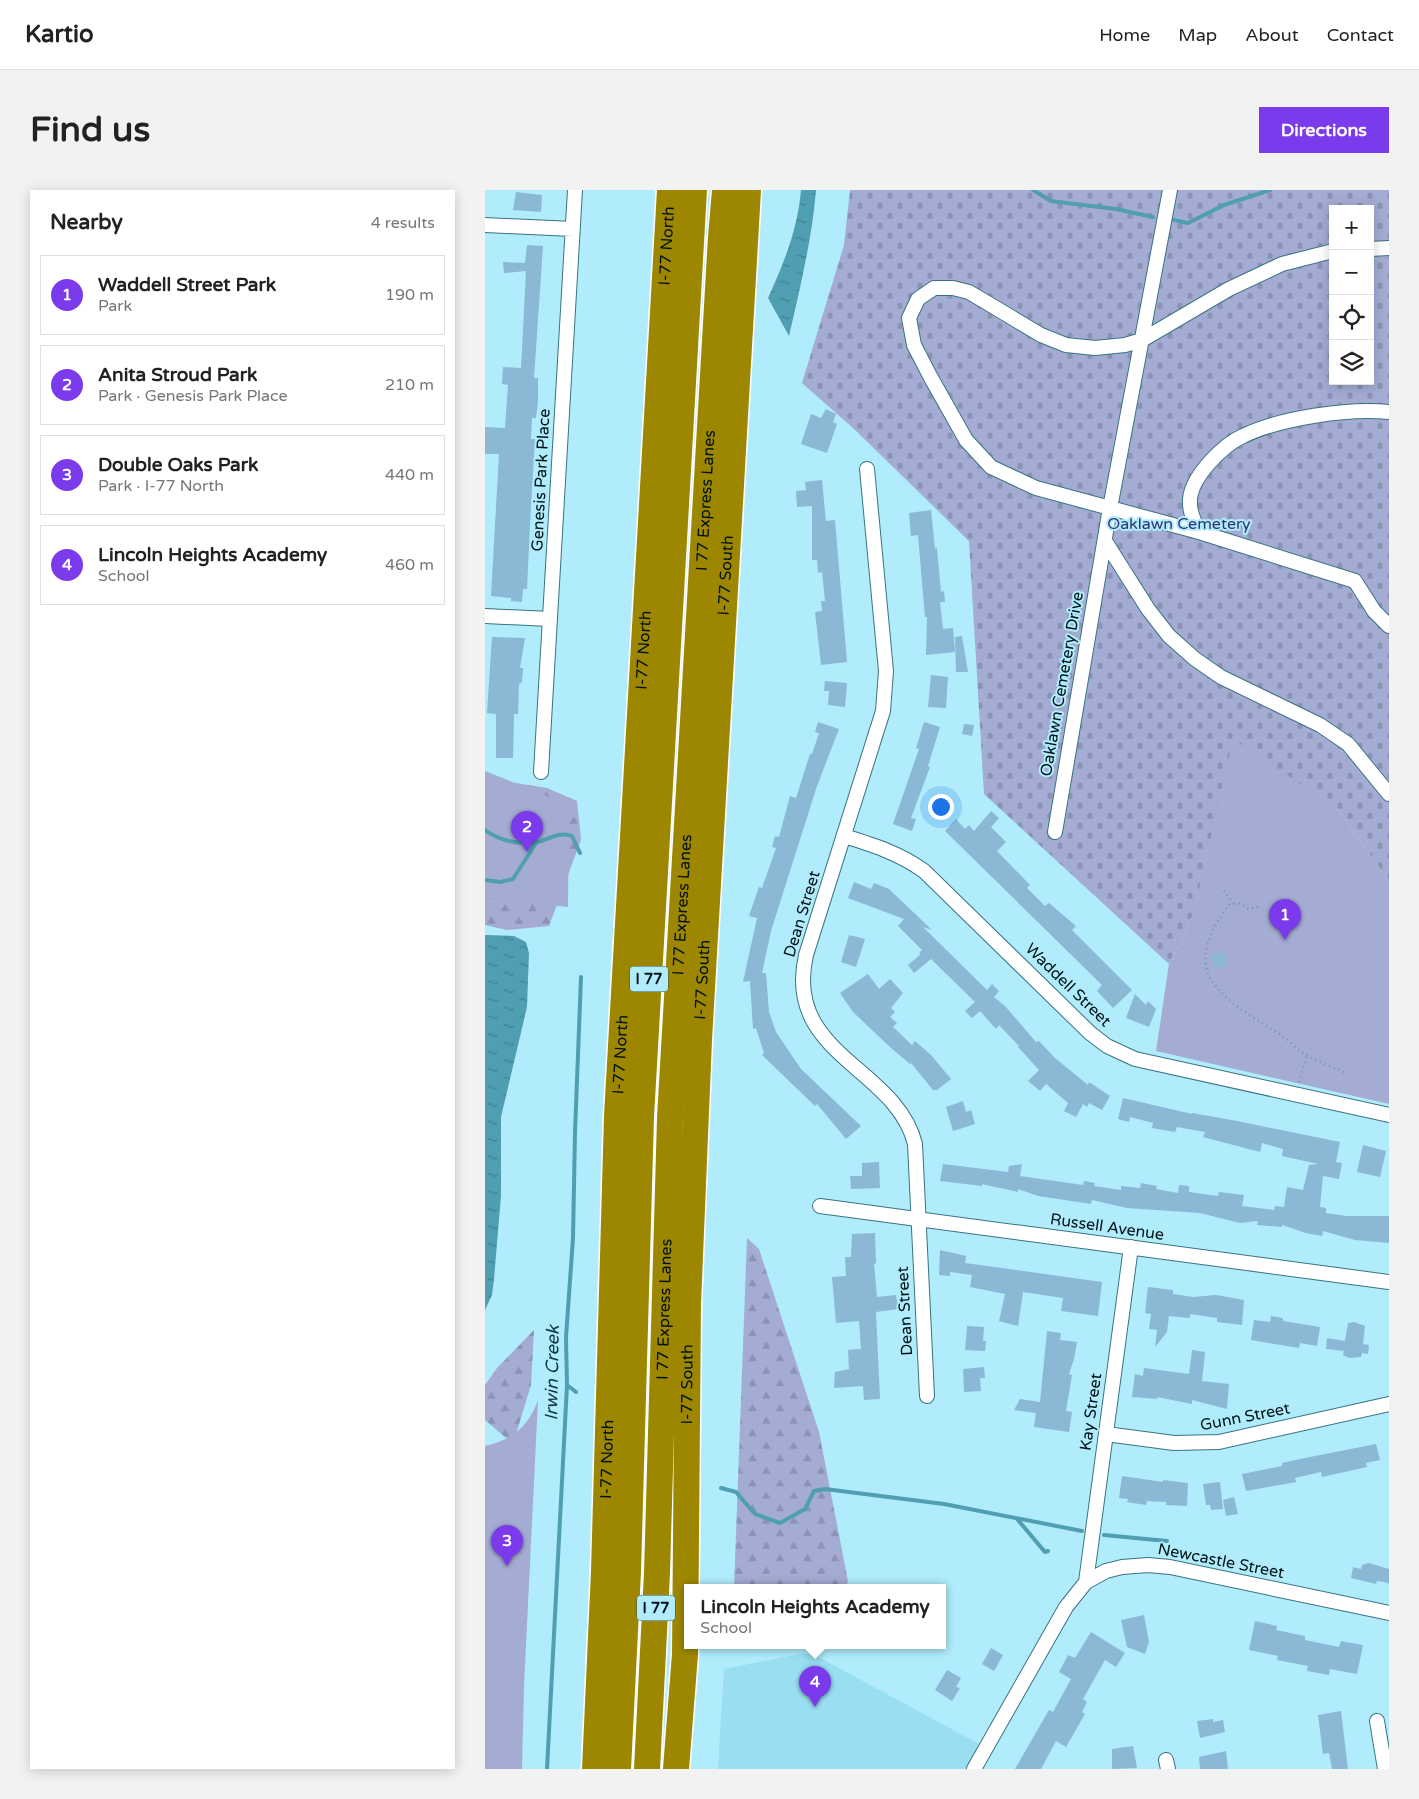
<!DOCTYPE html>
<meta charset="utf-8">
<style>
:root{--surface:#fff;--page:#f2f2f2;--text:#222;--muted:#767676;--line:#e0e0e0;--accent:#7c3aed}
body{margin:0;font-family:"Varela Round",sans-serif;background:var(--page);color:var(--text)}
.controls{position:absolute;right:15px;top:15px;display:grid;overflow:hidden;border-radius:0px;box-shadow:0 2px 12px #0003}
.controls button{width:45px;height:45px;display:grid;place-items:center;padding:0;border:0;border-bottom:1px solid var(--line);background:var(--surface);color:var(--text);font:25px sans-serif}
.you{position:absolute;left:455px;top:616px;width:18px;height:18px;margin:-12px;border:4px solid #fff;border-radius:50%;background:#1a73e8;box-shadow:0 0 0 8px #1a73e833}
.badge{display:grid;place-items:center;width:32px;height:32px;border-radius:50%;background:var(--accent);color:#fff;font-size:16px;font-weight:700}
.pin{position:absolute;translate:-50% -41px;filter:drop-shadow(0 1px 2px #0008)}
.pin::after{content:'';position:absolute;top:26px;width:18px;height:15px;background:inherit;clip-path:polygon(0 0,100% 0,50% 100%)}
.popup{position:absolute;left:199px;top:1394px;width:262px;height:65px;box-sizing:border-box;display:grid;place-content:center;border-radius:0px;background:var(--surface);filter:drop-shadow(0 1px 4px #0005);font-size:16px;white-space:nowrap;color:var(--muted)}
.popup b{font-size:19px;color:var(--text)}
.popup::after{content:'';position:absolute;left:50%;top:100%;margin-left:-10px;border:10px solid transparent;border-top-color:var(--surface)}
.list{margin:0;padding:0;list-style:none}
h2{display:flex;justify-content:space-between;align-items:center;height:65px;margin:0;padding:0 20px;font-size:21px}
h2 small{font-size:16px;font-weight:400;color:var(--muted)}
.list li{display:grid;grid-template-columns:32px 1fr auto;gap:15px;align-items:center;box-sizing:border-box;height:80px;margin:0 10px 10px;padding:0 10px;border:1px solid var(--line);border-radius:0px}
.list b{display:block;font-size:19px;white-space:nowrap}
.list p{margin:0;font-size:16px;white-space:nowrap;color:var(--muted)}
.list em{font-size:16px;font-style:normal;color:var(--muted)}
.icon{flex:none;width:28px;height:28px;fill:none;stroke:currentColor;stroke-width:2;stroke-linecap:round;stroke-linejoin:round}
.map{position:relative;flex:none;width:904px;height:1579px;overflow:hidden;border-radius:0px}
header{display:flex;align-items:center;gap:30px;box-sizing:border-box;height:70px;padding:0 25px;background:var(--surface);border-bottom:1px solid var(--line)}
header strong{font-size:24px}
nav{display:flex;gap:28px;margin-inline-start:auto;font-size:18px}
.intro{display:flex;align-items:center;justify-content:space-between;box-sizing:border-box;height:120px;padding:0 30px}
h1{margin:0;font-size:35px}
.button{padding:12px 22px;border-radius:0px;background:var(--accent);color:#fff;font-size:18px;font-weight:700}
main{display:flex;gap:30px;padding:0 30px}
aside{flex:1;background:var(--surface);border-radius:0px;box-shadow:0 2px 12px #0003}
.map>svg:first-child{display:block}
.built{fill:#99def1}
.forest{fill:url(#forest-firs)}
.cemetery{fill:url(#cemetery-stones);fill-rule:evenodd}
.park{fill:#a4acd4}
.water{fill:url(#water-ripples)}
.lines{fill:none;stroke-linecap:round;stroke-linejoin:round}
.stream{stroke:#509eb1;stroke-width:4}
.building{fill:#8ab8d5}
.minor-casing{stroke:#397382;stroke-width:16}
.motorway-casing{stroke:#fff;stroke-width:29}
.path{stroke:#6c98a4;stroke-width:2.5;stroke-dasharray:1 4;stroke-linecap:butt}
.minor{stroke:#fff;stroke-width:14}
.motorway{stroke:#9e8700;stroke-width:26}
.labels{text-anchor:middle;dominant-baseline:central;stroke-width:4;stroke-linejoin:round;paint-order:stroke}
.shield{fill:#b0ecfc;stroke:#35535c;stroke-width:1}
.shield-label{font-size:15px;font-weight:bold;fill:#001217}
.street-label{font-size:16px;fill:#001217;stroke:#b0ecfc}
.park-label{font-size:16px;fill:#303477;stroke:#b0ecfc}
.water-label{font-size:18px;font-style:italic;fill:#10363f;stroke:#b0ecfc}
</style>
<header>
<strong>Kartio</strong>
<nav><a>Home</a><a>Map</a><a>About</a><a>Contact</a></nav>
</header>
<div class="intro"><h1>Find us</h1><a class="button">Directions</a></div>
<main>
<aside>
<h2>Nearby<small>4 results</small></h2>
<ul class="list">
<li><span class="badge">1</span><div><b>Waddell Street Park</b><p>Park</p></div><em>190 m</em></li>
<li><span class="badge">2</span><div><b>Anita Stroud Park</b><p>Park · Genesis Park Place</p></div><em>210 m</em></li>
<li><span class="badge">3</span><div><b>Double Oaks Park</b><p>Park · I-77 North</p></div><em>440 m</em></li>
<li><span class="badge">4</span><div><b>Lincoln Heights Academy</b><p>School</p></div><em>460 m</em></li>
</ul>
</aside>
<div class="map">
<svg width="904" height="1579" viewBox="0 0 904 1579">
<defs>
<pattern id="forest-firs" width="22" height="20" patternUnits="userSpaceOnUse" patternTransform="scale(1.25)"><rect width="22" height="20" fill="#a4acd4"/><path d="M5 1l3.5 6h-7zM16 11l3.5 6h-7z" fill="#8b93b5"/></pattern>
<pattern id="cemetery-stones" width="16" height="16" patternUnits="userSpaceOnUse" patternTransform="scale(1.25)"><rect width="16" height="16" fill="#a4acd4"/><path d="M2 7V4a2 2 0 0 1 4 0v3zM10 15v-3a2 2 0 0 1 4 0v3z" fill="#8b93b5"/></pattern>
<pattern id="water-ripples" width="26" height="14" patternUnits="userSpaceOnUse" patternTransform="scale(1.25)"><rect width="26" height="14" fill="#509eb1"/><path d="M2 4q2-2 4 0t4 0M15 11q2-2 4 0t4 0" fill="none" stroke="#407f8f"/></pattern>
</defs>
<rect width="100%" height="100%" fill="#b0ecfc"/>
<path class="built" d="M315,1464H328L494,1554L481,1579H233L239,1479Z"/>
<path class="forest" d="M0,588L62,598L92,611L96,650L64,736L22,740L0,735Z
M262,1048L274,1059L334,1242L363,1391L361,1398H249Z
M49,1140L46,1195L28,1254L0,1230V1195L12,1178Z"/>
<path class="cemetery" d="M365,0H904V691L852,618L708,725L684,774L499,604L484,351L369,239L317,193L359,55ZM848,19H885V191H848Z"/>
<path class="park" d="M748,549L852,618L904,691V914L671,861L684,774L708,725Z
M0,581L84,615L83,717L0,708Z
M53,1210L39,1496L37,1579H0V1256C27,1250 44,1236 53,1210Z"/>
<path class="water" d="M316,0H331C327,49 315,98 304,146L283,108C299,73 313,38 316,0Z
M0,745L29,746L41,752L44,763L42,817L16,927V1006L9,1089L7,1105L0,1120Z"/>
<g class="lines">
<path class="stream" d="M548,0L566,11L631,19L668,27
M689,30L703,33L739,15L785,0
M0,640C13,650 36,656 53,652C65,649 74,641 87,646L95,663
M0,690L15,692L28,689L51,653
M82,1195L91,1202
M236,1298L251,1302L270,1324L295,1333L320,1319L329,1301L340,1299L459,1314L597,1341
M533,1330L560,1362L563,1361
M619,1345L682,1351
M62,1579L82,1195L81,1147L88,1048L90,942L96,787"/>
</g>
<path class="building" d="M31,2L57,5L56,22L28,20Z
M42,55L58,56L49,188H53V212L51,228H47L46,249H50L45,334L42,399H38L37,412L26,411V408L6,406L14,264H0V237L20,238L23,195L17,194L18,177L36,178L41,81L19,83L18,72L40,73Z
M341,219L351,224L348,232L352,234L342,263L316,254L326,224L336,228Z
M337,290L341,331L350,330L362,472L336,475L330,422L337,421L336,411H340L337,382L333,383L332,370H327V316L312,317L311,301L321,300L320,292Z
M446,320L450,359L452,358L456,402L459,401L460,412H455L458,439L468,438L470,462L441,465L442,427H440L433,345L426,346L424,323Z
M477,446L483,482H471L470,447Z
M7,447L40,448L35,478H38L37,492L34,494L33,524H29L28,568H11V524L2,523Z
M446,485L463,487L461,518L443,517Z
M340,491L362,493L360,517L343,515L344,501H339Z
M333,532L354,539L332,596L286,741L277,783H281L284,822L291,842L316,879L376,936L361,949L332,914L330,916L277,865L279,863L271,838L268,839L265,791L258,792L272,728L264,726L274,697L277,698L291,658L287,657L290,646L294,647L305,606L311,608L325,564H327L334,543L330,542Z
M439,532L455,537L443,576L445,577L426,628L431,629L427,641L408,634L434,559L431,558Z
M479,534L489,535L487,546L477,544Z
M506,621L514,628L506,637L521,652L512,661L545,695L542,698L560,716L564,713L591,736L587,740L647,800L628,818L612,801L617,795L460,641L471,629L480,639L484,635L489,641Z
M369,692L386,699L389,693L404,699L447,740L438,737L502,800L507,794L514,801L509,807L520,816L551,852L554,851L570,868L603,895L604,892L625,906L617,920L604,913L602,917L598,914L591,927L579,921L583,913L561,894L555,901L543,891L554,880L533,857L534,856L514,835L511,839L495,821L487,828L480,821L490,812L446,769L429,783L423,775L436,764L434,763L437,760L413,736L419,729L363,708Z
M364,745L380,749L371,777L356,772Z
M740,762L742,776L729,778L726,764Z
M383,784L394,799L405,789L418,803L406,818L410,822L405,827L412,833L408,837L427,855L430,851L446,865L466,889L452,900H448L426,873L425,874L406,858L368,822L355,803Z
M650,804L661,815L663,811L671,819L664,837L641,828Z
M638,908L707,924V923L752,931L855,952L851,972L857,973L854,989L838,986L835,1017L841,1018V1023L861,1026H904V1053L870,1050L838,1041L837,1046L821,1043L797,1035V1037L772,1035L773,1031L755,1033L715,1023L642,1018L607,1010L606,1014L553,1006L533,999V1002L497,994V996L455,991L458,974L523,982L524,976L537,974L535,986L598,995L599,991L610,993L609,996L636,1000V996L655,998L656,993L672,996L671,999L693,1003L694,995L704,996V1002L733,1006L734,1002L759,1005L757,1016L789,1020L790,1016L799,1017L802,997L818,1000L824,975L833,974L797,966L798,959L777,953L775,962L718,947L720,942L692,937L690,942L667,938L668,933L645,927L644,932L633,929Z
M478,911L481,922L486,920L490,934L468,941L461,917Z
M878,955L901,961L895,987L872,982Z
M394,972L395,998L366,999L365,986H377V973Z
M390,1043L391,1073L389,1074L392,1107L411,1105L413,1119L391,1122L395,1209L379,1210L378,1196L349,1198L350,1182L364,1179L363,1160L376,1159L374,1131L351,1133L347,1087L361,1086L360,1067H366L367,1044Z
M455,1060L481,1066L480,1073L617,1092L613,1126L576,1121L578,1108L538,1102L533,1136L514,1131L520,1104L485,1097L487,1085L465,1082V1086L454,1085Z
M663,1097L688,1100V1104L708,1107L731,1105L759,1110L757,1135L732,1132V1128L705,1124V1128L684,1126L682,1142L670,1157L672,1140L664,1139L666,1124L660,1123Z
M786,1126L798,1128V1131L835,1137L832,1156L815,1153L814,1158L766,1150L769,1130L785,1132Z
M869,1132L880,1136L878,1154L884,1155L883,1164L877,1163L876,1167L864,1168L858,1165L859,1161L841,1159L842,1148L860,1151L863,1133Z
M482,1136L499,1137L498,1151H501L500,1161L480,1160Z
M562,1141L576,1143L575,1150L592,1152L589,1169L584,1184L587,1185L581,1221L587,1222L584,1242L549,1237L551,1223L529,1220L535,1209L555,1212Z
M707,1160L720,1162L717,1191L744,1194L742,1219L707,1210V1214L672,1207V1209L647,1207L650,1184L658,1186L659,1178L704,1184Z
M499,1177L500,1188H495L496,1201L479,1202L478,1179Z
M891,1254L895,1270L881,1273L882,1277L837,1287L836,1282L810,1288L811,1292L761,1301L757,1284L797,1276V1273L820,1268Z
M637,1286L678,1292V1290L703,1293L702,1316L681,1315V1312L662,1311L661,1315L642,1312L643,1309L634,1308Z
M735,1292L738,1319L726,1320L725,1315H721L718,1294Z
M749,1307L753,1324L741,1326L738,1310Z
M884,1373L904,1379V1393L892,1391L891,1394L866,1388L868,1377L876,1379L877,1375Z
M659,1425L664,1452L660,1464L642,1457L636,1430Z
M770,1431L792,1436L791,1440L820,1446V1450L854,1457L856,1451L878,1455L872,1484L845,1479L844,1485L822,1481L823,1476L792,1470L793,1466L764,1460Z
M606,1442L640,1463L631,1477L620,1470L598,1509L602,1512L597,1522L600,1524L581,1557L571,1551L556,1579H530L564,1520L568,1522L586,1489L574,1482L583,1465L590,1468Z
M506,1458L518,1465L509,1481L497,1474Z
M462,1480L476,1488L471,1497L475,1498L467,1511L450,1500Z
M856,1521L863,1579H847L844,1563L838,1564L833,1525Z
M728,1529V1532L738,1530L740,1542L715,1548L712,1531Z
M648,1556L652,1578L627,1579V1559Z
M741,1561L743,1579H715L714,1567Z"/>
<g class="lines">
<defs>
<path id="minor" d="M0,35L88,39
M885,59L904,58
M848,61L797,74L744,99L657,150L640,155L610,158L581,155L556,145L484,102L468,98H449L433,109L424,128L429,155L445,186L481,250L506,277L551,298L714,342L870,391L889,421L904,436
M382,279L401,481L398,521L321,765C298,865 411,877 430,954L442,1206
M714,342C709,331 704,321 705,309C707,286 738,255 758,246C795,228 863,218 904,222
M620,351L663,419L684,446L710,469L736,487L835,535L863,554L904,604
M0,426L65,429
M56,582L90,0
M570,642L625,318L685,0
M359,646C388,655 414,663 439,681L605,843L622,856L650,869L904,925
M335,1016L904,1092
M621,1244L689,1253L734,1252L904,1214
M601,1392L646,1057
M892,1531L900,1579
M681,1570L683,1579
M489,1579L581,1417L601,1392L621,1381L637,1377L663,1375L685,1377L904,1423"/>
<g id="motorway">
<path id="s1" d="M110,1579L119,1381L132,926L185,0"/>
<path d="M133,1579L143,1382L156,927L209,0"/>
<path id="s2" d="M162,1579L172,1383L185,928L236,47L240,0"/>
<path id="s3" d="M191,1579L200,1464L203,1114L214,850L263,0"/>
</g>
</defs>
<use href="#minor" class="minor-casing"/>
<use href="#motorway" class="motorway-casing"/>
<path class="path" d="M739,701L749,714
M773,717L764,719L753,713L744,715C729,734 710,767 727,791C742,814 777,833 799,847C807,853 814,862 823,866C835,873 849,878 861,883
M814,892L822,866"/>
<use href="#minor" class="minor"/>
<use href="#motorway" class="motorway"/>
</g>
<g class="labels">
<g class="shield">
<rect x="145" y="776.5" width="38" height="25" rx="4"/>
<rect x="152" y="1405.5" width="38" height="25" rx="4"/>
</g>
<g class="shield-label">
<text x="164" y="789">I 77</text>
<text x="171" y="1418">I 77</text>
</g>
<g class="street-label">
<text stroke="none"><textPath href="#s1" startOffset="1525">I-77 North</textPath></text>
<text transform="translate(56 290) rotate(-87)">Genesis Park Place</text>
<text stroke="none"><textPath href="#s2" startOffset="1270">I 77 Express Lanes</textPath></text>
<text stroke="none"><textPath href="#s3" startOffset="1195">I-77 South</textPath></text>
<text stroke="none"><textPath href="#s1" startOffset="1120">I-77 North</textPath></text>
<text transform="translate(577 494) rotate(-80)">Oaklawn Cemetery Drive</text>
<text stroke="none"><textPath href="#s2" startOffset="865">I 77 Express Lanes</textPath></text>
<text transform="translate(317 724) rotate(-73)">Dean Street</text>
<text stroke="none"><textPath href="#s3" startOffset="790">I-77 South</textPath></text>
<text transform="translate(583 795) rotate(44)">Waddell Street</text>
<text stroke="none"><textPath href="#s1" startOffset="715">I-77 North</textPath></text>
<text transform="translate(622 1037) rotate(8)">Russell Avenue</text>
<text stroke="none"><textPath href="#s2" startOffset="460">I 77 Express Lanes</textPath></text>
<text transform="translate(420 1121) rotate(-93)">Dean Street</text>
<text stroke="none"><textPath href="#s3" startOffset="385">I-77 South</textPath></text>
<text transform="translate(606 1222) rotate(-82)">Kay Street</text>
<text transform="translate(760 1227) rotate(-11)">Gunn Street</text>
<text stroke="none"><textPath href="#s1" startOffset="310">I-77 North</textPath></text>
<text transform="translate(736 1371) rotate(11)">Newcastle Street</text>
</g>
<g class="park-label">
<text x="694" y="334">Oaklawn Cemetery</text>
</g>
<g class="water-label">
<text transform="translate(67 1183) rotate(-89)">Irwin Creek</text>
</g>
</g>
</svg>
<div class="controls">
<button>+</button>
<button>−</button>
<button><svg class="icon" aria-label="locate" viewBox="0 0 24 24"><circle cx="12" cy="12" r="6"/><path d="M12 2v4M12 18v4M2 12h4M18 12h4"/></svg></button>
<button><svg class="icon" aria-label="layers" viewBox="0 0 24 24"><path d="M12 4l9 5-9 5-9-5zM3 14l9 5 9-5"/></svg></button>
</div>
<div class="you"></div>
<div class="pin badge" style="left:800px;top:750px">1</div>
<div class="pin badge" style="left:42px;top:662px">2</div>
<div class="pin badge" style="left:22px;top:1376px">3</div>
<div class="pin badge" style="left:330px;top:1517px">4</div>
<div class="popup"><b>Lincoln Heights Academy</b>School</div>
</div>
</main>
